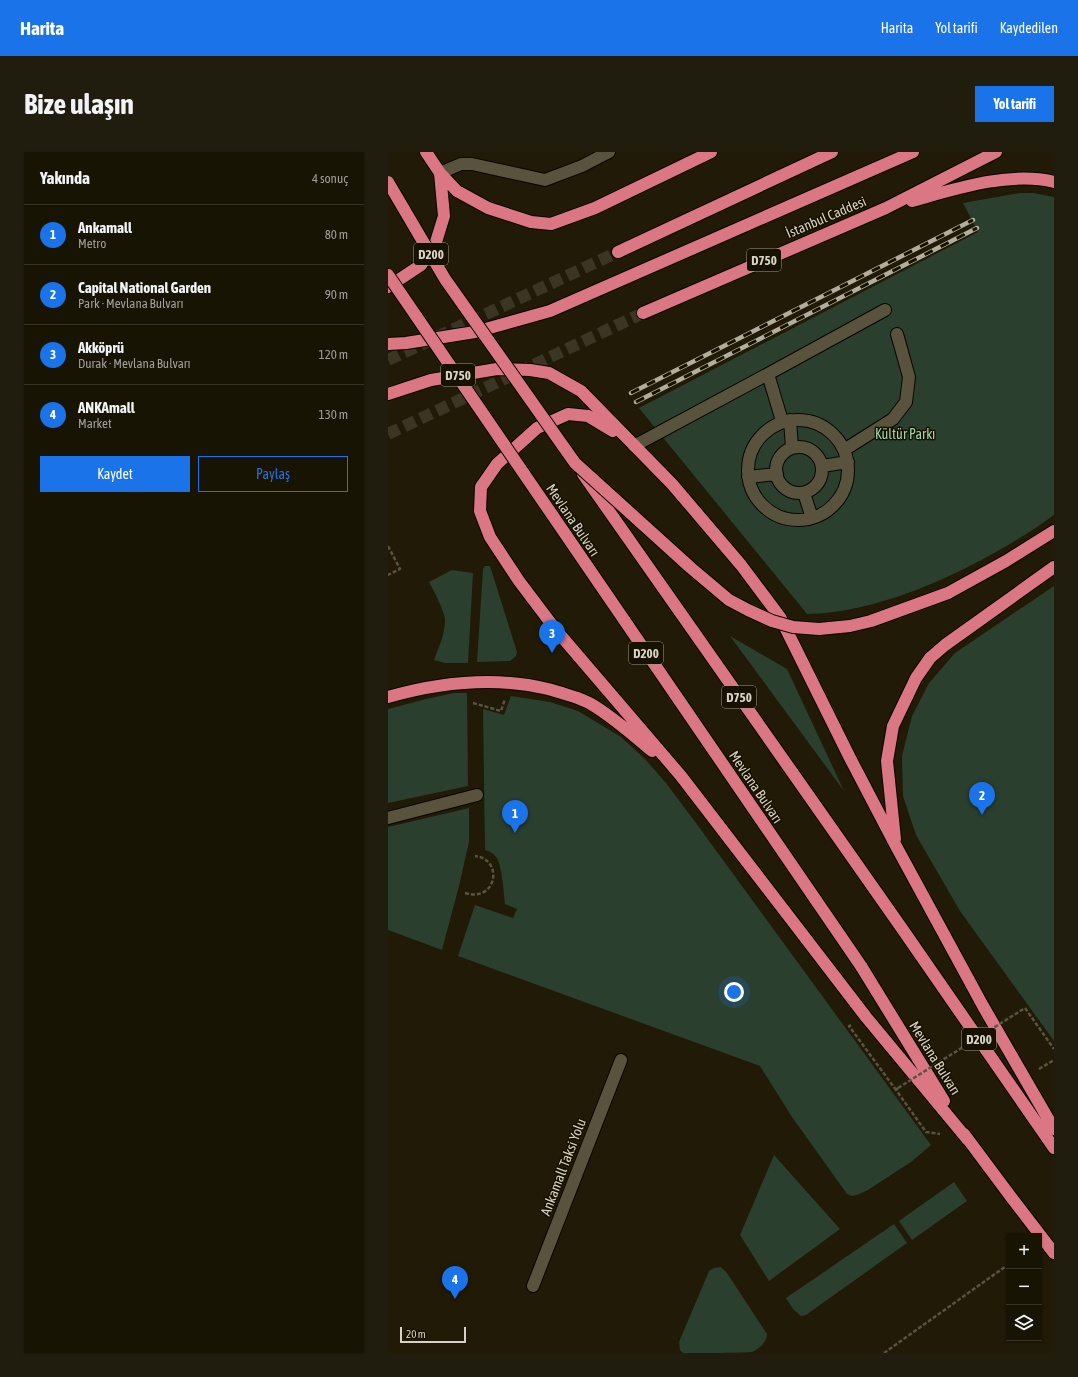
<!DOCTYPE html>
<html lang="tr">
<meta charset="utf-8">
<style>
:root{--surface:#181404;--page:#211d0e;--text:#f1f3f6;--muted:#9f9e9a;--line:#363326;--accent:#1a73e8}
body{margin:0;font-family:"Asap Condensed",sans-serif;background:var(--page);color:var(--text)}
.controls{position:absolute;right:12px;bottom:12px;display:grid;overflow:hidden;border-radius:0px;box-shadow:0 1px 3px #0004}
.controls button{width:36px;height:36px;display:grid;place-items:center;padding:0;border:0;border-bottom:1px solid var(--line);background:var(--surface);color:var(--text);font:20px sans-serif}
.scale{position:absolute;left:12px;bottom:10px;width:66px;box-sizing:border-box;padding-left:4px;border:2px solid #d6d2c6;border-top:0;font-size:11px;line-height:14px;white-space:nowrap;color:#d6d2c6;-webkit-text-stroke:3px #171101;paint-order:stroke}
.you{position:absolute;left:346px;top:840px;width:14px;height:14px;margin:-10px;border:3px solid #fff;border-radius:50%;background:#1a73e8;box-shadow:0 0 0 6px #1a73e833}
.badge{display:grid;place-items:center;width:26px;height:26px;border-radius:50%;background:var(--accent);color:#fff;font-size:13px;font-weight:700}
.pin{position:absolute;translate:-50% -33px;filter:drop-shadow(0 1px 2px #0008)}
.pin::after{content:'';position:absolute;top:21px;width:14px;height:12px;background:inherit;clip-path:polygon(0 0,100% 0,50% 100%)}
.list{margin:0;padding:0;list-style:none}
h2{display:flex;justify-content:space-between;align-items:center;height:52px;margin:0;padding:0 16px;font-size:17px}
h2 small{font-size:13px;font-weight:400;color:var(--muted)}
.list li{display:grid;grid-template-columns:26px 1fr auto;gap:12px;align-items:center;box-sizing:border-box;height:60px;padding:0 16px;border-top:1px solid var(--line)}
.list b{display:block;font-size:15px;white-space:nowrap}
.list p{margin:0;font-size:13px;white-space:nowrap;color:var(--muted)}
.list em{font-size:13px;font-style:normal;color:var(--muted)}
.actions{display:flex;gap:8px;padding:12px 16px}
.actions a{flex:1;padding:9px 0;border:1px solid var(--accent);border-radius:0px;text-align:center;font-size:14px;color:var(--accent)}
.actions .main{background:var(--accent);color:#fff}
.icon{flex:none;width:22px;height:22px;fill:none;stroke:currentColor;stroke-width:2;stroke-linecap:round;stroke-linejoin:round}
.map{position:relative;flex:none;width:666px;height:1201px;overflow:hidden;border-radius:0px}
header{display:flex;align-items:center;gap:24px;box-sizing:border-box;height:56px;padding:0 20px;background:var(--accent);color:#fff}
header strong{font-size:19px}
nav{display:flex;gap:22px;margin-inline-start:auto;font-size:14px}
.intro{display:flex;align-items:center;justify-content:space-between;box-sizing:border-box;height:96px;padding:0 24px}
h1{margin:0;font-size:28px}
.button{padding:10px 18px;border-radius:0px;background:var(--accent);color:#fff;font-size:14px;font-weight:700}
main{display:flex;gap:24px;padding:0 24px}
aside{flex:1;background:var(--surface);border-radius:0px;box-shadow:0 1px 3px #0004}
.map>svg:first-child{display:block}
.green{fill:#2a3f2d}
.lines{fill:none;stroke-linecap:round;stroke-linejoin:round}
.highway-tunnel{stroke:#3b3623;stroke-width:12;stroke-dasharray:12 6;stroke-linecap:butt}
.lane-casing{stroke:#0a0500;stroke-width:14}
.street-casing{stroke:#0a0500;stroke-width:14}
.highway-casing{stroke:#0a0500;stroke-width:14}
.path{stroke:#595342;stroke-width:2.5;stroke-dasharray:4 2;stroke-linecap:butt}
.lane{stroke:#59523d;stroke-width:12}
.street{stroke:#59523d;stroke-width:12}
.highway{stroke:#db7782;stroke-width:12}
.rail-casing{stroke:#b1ad9f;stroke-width:4.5}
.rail{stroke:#171101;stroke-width:3;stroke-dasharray:9;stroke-linecap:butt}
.highway-bridge-casing{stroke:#0a0500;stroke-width:14;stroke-linecap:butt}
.path-bridge{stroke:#595342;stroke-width:2.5;stroke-dasharray:4 2;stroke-linecap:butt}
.highway-bridge{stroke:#db7782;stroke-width:12}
.labels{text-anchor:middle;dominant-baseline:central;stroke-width:3;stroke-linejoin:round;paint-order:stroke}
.shield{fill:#171101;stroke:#9d988b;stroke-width:1}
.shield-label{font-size:13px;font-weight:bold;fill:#d6d2c6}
.street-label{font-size:14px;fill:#d6d2c6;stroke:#171101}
.park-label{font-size:14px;fill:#a1d4a9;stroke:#171101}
</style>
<header>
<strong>Harita</strong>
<nav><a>Harita</a><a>Yol tarifi</a><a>Kaydedilen</a></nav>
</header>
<div class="intro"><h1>Bize ulaşın</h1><a class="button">Yol tarifi</a></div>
<main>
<aside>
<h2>Yakında<small>4 sonuç</small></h2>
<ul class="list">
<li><span class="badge">1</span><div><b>Ankamall</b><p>Metro</p></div><em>80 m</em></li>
<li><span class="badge">2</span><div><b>Capital National Garden</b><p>Park · Mevlana Bulvarı</p></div><em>90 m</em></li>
<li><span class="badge">3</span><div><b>Akköprü</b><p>Durak · Mevlana Bulvarı</p></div><em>120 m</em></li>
<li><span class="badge">4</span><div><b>ANKAmall</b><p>Market</p></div><em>130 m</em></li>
</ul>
<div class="actions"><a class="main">Kaydet</a><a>Paylaş</a></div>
</aside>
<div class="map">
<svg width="666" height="1201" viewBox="0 0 666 1201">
<rect width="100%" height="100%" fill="#201a06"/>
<path class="green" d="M632,41H645L666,45V363C603,409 498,462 419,462L251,256L590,80L575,51Z
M97,414H102L129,500L128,504L122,509L89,510L95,417Z
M64,418L85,421L80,511H57L46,508C51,495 57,482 57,468C57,460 45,437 41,430Z
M666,434V889L572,759L528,683L515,644L514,604L524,564L541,531L567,501Z
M342,484L399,517L456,639Z
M66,541H79L80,634L0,651V557L38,547Z
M123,544L162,550L190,559L233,585L257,607L278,631L308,671L543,993L523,1010L480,1038L469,1043L464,1044L459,1042L404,965L372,914L70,804L87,753L125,766L129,757L117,752C116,742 114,712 108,705C105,701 101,699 97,698L95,557L116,563Z
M81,656V690L71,734L54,798L0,778V675Z
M386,1003L452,1077L381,1129L352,1083Z
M566,1030L579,1049L524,1088L511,1069Z
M506,1072L519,1091L418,1163L413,1164L405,1157L398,1146Z
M333,1115L339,1121L379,1182C379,1190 372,1196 364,1200C359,1201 306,1201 295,1201L292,1198L291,1190L321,1119L326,1116Z"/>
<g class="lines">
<path class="highway-tunnel" d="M0,208L230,100
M0,282L255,161"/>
<defs>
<path id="lane" d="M52,21L73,12H84L157,28L194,14L221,0
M0,666L89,643
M145,1134L233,908"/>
<path id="street" d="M380,222L394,269
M360 318a50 50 0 1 1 100 0a50 50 0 1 1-100 0Z
M402,268L404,296
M246,294L380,222L497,158
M388 318a23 23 0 1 1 46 0a23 23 0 1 1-46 0Z
M456,298L505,267L518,250L521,225L509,182
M434,314L460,310
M360,325L389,322
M416,341L424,366"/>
<path id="highway" d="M38,0L52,21L69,39L100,56L143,70L163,72L207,56L323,0
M524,49C567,37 622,19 666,30
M230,100L444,0
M0,135L33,113L48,90L56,64L52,21
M255,161L498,56L608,0
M0,192L18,191L87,180L162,159L525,0
M0,242L43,228L109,217L142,218L161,221L193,239L284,332L353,413L392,465L462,606L508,694L595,854L666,977
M225,279L200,264L180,262L149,276L109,312L93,335L92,359L102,385L131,429L168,478L293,624L478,865L580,988
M195,322L515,778L666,996
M560,441L618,409L666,379
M0,545C53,530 106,524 160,537C174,541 191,545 203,552C225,565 244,582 264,599
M507,687L499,609L505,574L528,526L542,506L557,493L666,415
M473,814L556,949
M576,982L623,1045L666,1101"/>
</defs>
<use href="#lane" class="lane-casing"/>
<use href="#street" class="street-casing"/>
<use href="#highway" class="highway-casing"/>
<path class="path" d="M0,394L12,417L0,423
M85,551L113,559L117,547
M77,741C109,751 116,707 87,704
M637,856L666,897
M463,873L461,874L508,938
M651,917L666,908
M510,936L508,938L538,980L552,982
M496,1201L621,1112"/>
<use href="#lane" class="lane"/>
<use href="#street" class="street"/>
<use href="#highway" class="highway"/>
<defs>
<path id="rail" d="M243,241L585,68
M248,250L589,76"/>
</defs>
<use href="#rail" class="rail-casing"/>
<use href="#rail" class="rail"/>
<defs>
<path id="highway-bridge" d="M0,30L57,127L187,311L303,416L341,448L360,458L384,469L405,475L431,477L462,474L483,469L560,441
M0,123L473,814"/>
</defs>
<use href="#highway-bridge" class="highway-bridge-casing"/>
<path class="path-bridge" d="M510,936L637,856"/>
<use href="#highway-bridge" class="highway-bridge"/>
</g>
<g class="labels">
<g class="shield">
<rect x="26" y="91" width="34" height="22" rx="3"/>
<rect x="359" y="97" width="34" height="22" rx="3"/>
<rect x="53" y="212" width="34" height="22" rx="3"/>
<rect x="241" y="490" width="34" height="22" rx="3"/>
<rect x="334" y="534" width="34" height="22" rx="3"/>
<rect x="574" y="876" width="34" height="22" rx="3"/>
</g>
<g class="shield-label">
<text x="43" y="102">D200</text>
<text x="376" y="108">D750</text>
<text x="70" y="223">D750</text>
<text x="258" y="501">D200</text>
<text x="351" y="545">D750</text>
<text x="591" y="887">D200</text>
</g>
<g class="street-label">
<text transform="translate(438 65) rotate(-23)">İstanbul Caddesi</text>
<text transform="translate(185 368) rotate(56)">Mevlana Bulvarı</text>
<text transform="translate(368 635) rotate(56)">Mevlana Bulvarı</text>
<text transform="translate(547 906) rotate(58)">Mevlana Bulvarı</text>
<text transform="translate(175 1015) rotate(-69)">Ankamall Taksi Yolu</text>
</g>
<g class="park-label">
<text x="517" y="282">Kültür Parkı</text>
</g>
</g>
</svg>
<div class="controls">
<button>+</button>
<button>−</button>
<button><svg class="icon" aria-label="layers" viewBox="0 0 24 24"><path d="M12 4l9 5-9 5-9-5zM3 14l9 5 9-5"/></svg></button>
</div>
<div class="scale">20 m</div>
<div class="you"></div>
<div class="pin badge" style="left:127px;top:681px">1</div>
<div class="pin badge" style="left:594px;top:663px">2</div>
<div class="pin badge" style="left:164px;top:501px">3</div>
<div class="pin badge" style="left:67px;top:1147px">4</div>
</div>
</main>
